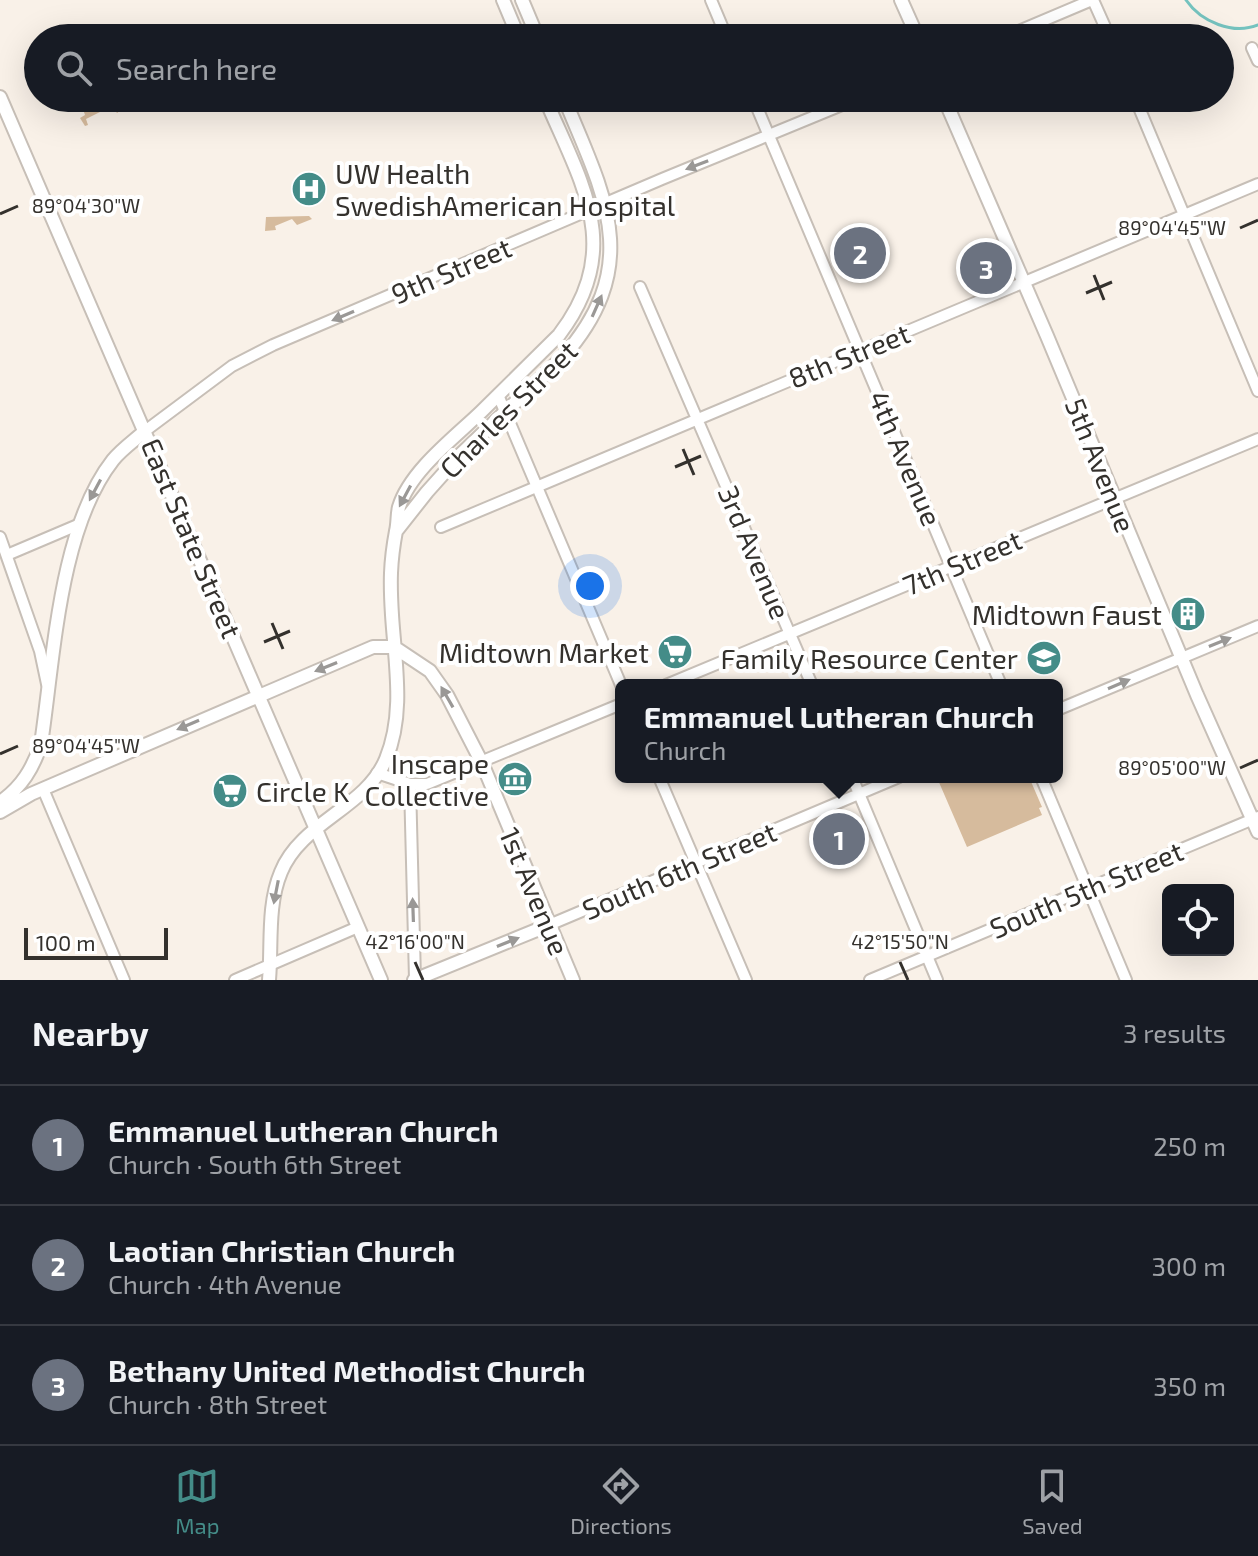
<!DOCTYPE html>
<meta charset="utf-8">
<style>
:root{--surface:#171b24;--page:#20242c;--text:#f1f3f6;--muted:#9ea1a6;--line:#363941;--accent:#448c88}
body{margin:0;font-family:"Exo 2",sans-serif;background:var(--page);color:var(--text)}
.controls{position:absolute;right:24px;bottom:24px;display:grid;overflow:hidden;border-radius:12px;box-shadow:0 8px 32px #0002}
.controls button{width:72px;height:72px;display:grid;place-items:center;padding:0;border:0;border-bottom:2px solid var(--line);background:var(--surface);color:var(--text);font:40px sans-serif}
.scale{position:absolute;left:24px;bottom:20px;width:144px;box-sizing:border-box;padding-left:8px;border:4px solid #34312d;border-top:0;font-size:22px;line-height:28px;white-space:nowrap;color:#34312d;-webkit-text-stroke:6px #fff;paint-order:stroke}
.you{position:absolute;left:590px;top:586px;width:28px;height:28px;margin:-20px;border:6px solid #fff;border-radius:50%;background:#1a73e8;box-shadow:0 0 0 12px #1a73e833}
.badge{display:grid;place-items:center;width:52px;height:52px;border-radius:50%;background:var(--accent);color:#fff;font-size:26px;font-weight:700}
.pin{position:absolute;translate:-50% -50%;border:4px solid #fff;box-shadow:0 2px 8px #0006}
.popup{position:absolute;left:615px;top:679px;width:448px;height:104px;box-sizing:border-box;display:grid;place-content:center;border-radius:12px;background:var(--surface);filter:drop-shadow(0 2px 6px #0005);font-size:26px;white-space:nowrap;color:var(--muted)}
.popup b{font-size:30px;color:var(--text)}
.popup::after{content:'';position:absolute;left:50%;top:100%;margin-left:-16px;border:16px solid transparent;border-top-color:var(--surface)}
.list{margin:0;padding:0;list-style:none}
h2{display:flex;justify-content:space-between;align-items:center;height:104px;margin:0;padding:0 32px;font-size:34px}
h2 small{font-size:26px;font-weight:400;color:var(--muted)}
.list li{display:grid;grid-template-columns:52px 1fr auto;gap:24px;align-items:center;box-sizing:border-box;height:120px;padding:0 32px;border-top:2px solid var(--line)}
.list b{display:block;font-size:30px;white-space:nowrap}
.list p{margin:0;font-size:26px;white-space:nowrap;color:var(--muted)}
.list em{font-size:26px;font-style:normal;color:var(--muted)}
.icon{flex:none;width:44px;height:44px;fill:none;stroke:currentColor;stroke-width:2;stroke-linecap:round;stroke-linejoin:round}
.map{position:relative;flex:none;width:1258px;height:980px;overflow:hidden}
.search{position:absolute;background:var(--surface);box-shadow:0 8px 32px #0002;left:24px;right:24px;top:24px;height:88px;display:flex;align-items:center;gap:20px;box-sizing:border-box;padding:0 28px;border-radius:44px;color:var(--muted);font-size:30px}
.sheet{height:464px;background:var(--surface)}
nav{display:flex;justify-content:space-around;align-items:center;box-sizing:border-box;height:112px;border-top:2px solid var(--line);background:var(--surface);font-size:22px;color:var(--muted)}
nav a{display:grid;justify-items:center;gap:4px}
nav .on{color:var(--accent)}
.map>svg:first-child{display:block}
.green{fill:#d6bb9d}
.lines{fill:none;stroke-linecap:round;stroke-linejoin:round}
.stream{stroke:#75c3bf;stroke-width:3}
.minor-casing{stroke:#c7bfb7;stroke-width:14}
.major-casing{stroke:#c7bfb7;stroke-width:16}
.minor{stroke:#fff;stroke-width:10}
.major{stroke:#fff;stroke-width:12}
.oneway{fill:#9a9896}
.ticks{fill:none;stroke:#34312d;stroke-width:3}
.labels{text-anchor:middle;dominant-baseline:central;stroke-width:8;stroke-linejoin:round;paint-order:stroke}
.poi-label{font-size:28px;fill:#34312d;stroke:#fff;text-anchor:end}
.street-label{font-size:28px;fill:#34312d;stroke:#fff}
.ticks-label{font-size:20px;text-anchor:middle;fill:#34312d;stroke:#fff;stroke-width:8;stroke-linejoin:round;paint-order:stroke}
</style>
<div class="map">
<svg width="1258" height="980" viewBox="0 0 1258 980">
<rect width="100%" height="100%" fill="#f9f1e8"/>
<path class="green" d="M70,98H87L88,102H113L114,98H121V110L117,113L112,106L86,119L88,125L85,126L80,118L85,115L80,100L72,101Z
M309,216L312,219L297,225L292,219L275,226L276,230L265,231L266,217Z
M944,777H1029L1042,807L1039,808L1042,815L967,847L938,780Z"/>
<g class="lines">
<path class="stream" d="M1186,0C1201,22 1233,35 1258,25"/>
<defs>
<path id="minor" d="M711,0L727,38
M1093,0L1110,38
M1002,38L1092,0
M1252,48L1258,61
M753,98L1001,685
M1135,98L1258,391
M640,287L812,685
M498,395L621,685
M145,431L232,366L273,345L662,179L859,98
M441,527L1258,184
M0,537L40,651L47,684
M7,555L80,524
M666,685L1258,439
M1057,710L1258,626
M377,773L410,784H427L621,704
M659,777L746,980
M852,777L937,980
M1041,777L1126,980
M410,784L415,979
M43,789L124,980
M549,925L899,777
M235,980L358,927
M870,980L1258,817"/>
<path id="major" d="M503,0L519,38
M522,0L538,38
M901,0L918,38
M0,97L381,980
M944,98L1047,336L1197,695L1258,832
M397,530L427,492L461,454L563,357C644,265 605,196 564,98
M0,802C22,787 33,768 41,744C54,658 59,529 113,460C122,449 135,440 145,431
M0,812L31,794L373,647H394L430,671L447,695L482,763L573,980
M269,980C272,945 267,905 281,872C301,822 366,808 386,759C405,713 395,663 392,615C390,583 390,563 396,531C398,523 397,515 399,507C410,471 455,437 481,412C507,386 533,361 559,335C625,248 582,185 545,98
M414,980L549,925"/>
</defs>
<use href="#minor" class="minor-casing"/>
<use href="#major" class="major-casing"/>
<use href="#minor" class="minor"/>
<use href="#major" class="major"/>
</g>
<defs><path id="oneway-solid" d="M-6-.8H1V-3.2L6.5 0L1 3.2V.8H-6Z" transform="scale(2)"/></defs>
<g class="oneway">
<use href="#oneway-solid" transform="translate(697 165) rotate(159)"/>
<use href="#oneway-solid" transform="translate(597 306) rotate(-66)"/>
<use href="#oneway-solid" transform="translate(343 316) rotate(157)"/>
<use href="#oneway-solid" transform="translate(95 490) rotate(118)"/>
<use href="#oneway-solid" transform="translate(405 496) rotate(118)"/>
<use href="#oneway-solid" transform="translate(1220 642) rotate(-22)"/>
<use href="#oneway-solid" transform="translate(326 667) rotate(158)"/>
<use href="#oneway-solid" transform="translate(1119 684) rotate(-23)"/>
<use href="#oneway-solid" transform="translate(447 697) rotate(-120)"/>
<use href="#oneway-solid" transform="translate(188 725) rotate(157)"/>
<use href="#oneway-solid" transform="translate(276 892) rotate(101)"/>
<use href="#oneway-solid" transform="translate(413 910) rotate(-92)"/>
<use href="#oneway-solid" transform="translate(508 942) rotate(-22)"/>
</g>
<path class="ticks" d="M0,214L18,206M1240,228L1258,220M1094,275L1104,300M1086,293L1112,282M683,449L694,475M675,467L701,456M272,623L283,649M264,642L290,631M0,754L18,746M1240,768L1258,760M415,962L423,980M900,962L908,980"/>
<defs>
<symbol id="hospital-disc" viewBox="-11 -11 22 22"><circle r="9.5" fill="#448c88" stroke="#fff"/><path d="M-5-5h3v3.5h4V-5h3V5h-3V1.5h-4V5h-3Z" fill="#fff"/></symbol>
<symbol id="building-disc" viewBox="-11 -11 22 22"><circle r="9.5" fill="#448c88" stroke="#fff"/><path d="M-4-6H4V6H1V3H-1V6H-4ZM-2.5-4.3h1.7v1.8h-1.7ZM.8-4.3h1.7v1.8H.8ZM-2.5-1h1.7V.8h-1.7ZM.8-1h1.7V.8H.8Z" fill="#fff"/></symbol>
<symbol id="supermarket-disc" viewBox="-11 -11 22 22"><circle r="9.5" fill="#448c88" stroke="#fff"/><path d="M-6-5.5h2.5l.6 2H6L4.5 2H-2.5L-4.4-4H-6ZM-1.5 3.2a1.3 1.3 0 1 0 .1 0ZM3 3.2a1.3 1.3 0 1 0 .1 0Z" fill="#fff"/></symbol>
<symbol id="school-disc" viewBox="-11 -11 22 22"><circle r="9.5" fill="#448c88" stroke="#fff"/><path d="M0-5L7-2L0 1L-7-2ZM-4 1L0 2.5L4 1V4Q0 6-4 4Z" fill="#fff"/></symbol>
<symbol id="museum-disc" viewBox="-11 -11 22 22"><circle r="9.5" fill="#448c88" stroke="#fff"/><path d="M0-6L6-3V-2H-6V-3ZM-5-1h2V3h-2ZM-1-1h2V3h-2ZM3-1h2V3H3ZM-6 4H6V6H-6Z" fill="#fff"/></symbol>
</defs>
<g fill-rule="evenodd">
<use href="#hospital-disc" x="289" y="169" width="40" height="40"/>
<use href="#building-disc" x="1168" y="594" width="40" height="40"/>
<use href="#supermarket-disc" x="655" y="632" width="40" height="40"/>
<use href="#school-disc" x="1024" y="638" width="40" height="40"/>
<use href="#museum-disc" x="495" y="759" width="40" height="40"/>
<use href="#supermarket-disc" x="210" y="771" width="40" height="40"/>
</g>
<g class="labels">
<g class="poi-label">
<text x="335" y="173" text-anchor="start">UW Health<tspan x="335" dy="32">SwedishAmerican Hospital</tspan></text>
<text x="1162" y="614">Midtown Faust</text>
<text x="649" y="652">Midtown Market</text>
<text x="1018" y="658">Family Resource Center</text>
<text x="489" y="763">Inscape<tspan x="489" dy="32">Collective</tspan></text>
<text x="256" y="791" text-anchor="start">Circle K</text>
</g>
<g class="street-label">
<text transform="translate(451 270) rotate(-23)">9th Street</text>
<text transform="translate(849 355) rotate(-22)">8th Street</text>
<text transform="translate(508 409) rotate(-45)">Charles Street</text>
<text transform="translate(906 458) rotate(67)">4th Avenue</text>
<text transform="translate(1101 465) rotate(68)">5th Avenue</text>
<text transform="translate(192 538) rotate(67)">East State Street</text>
<text transform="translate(755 552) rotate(67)">3rd Avenue</text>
<text transform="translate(962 562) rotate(-23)">7th Street</text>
<text transform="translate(679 870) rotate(-23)">South 6th Street</text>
<text transform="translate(1086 889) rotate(-23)">South 5th Street</text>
<text transform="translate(535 891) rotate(67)">1st Avenue</text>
</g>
</g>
<g class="ticks-label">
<text x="86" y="213">89°04'30"W</text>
<text x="1172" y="235">89°04'45"W</text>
<text x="86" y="753">89°04'45"W</text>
<text x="1172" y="775">89°05'00"W</text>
<text x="415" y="949">42°16'00"N</text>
<text x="900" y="949">42°15'50"N</text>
</g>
</svg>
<div class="controls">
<button><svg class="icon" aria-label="locate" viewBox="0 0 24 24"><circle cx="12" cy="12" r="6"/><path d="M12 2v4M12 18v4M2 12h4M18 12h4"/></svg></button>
</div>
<div class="scale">100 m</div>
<div class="you"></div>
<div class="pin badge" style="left:839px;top:839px;background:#6b7280">1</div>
<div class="popup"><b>Emmanuel Lutheran Church</b>Church</div>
<div class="pin badge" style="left:860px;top:253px;background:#6b7280">2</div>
<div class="pin badge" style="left:986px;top:268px;background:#6b7280">3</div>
<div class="search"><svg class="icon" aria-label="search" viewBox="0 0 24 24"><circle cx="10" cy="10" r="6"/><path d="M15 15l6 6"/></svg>Search here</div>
</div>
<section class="sheet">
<h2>Nearby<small>3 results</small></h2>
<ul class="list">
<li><span class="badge" style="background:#6b7280">1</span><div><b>Emmanuel Lutheran Church</b><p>Church · South 6th Street</p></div><em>250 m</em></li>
<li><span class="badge" style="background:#6b7280">2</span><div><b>Laotian Christian Church</b><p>Church · 4th Avenue</p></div><em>300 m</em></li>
<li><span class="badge" style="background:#6b7280">3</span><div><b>Bethany United Methodist Church</b><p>Church · 8th Street</p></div><em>350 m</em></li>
</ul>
</section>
<nav>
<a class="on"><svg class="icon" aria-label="map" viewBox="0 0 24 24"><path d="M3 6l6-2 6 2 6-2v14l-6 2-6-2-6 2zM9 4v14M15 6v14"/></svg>Map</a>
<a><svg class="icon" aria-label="directions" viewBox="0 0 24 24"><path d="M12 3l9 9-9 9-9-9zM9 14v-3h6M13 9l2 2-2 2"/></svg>Directions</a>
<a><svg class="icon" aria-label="saved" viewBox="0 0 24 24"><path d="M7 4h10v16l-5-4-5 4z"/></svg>Saved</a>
</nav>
